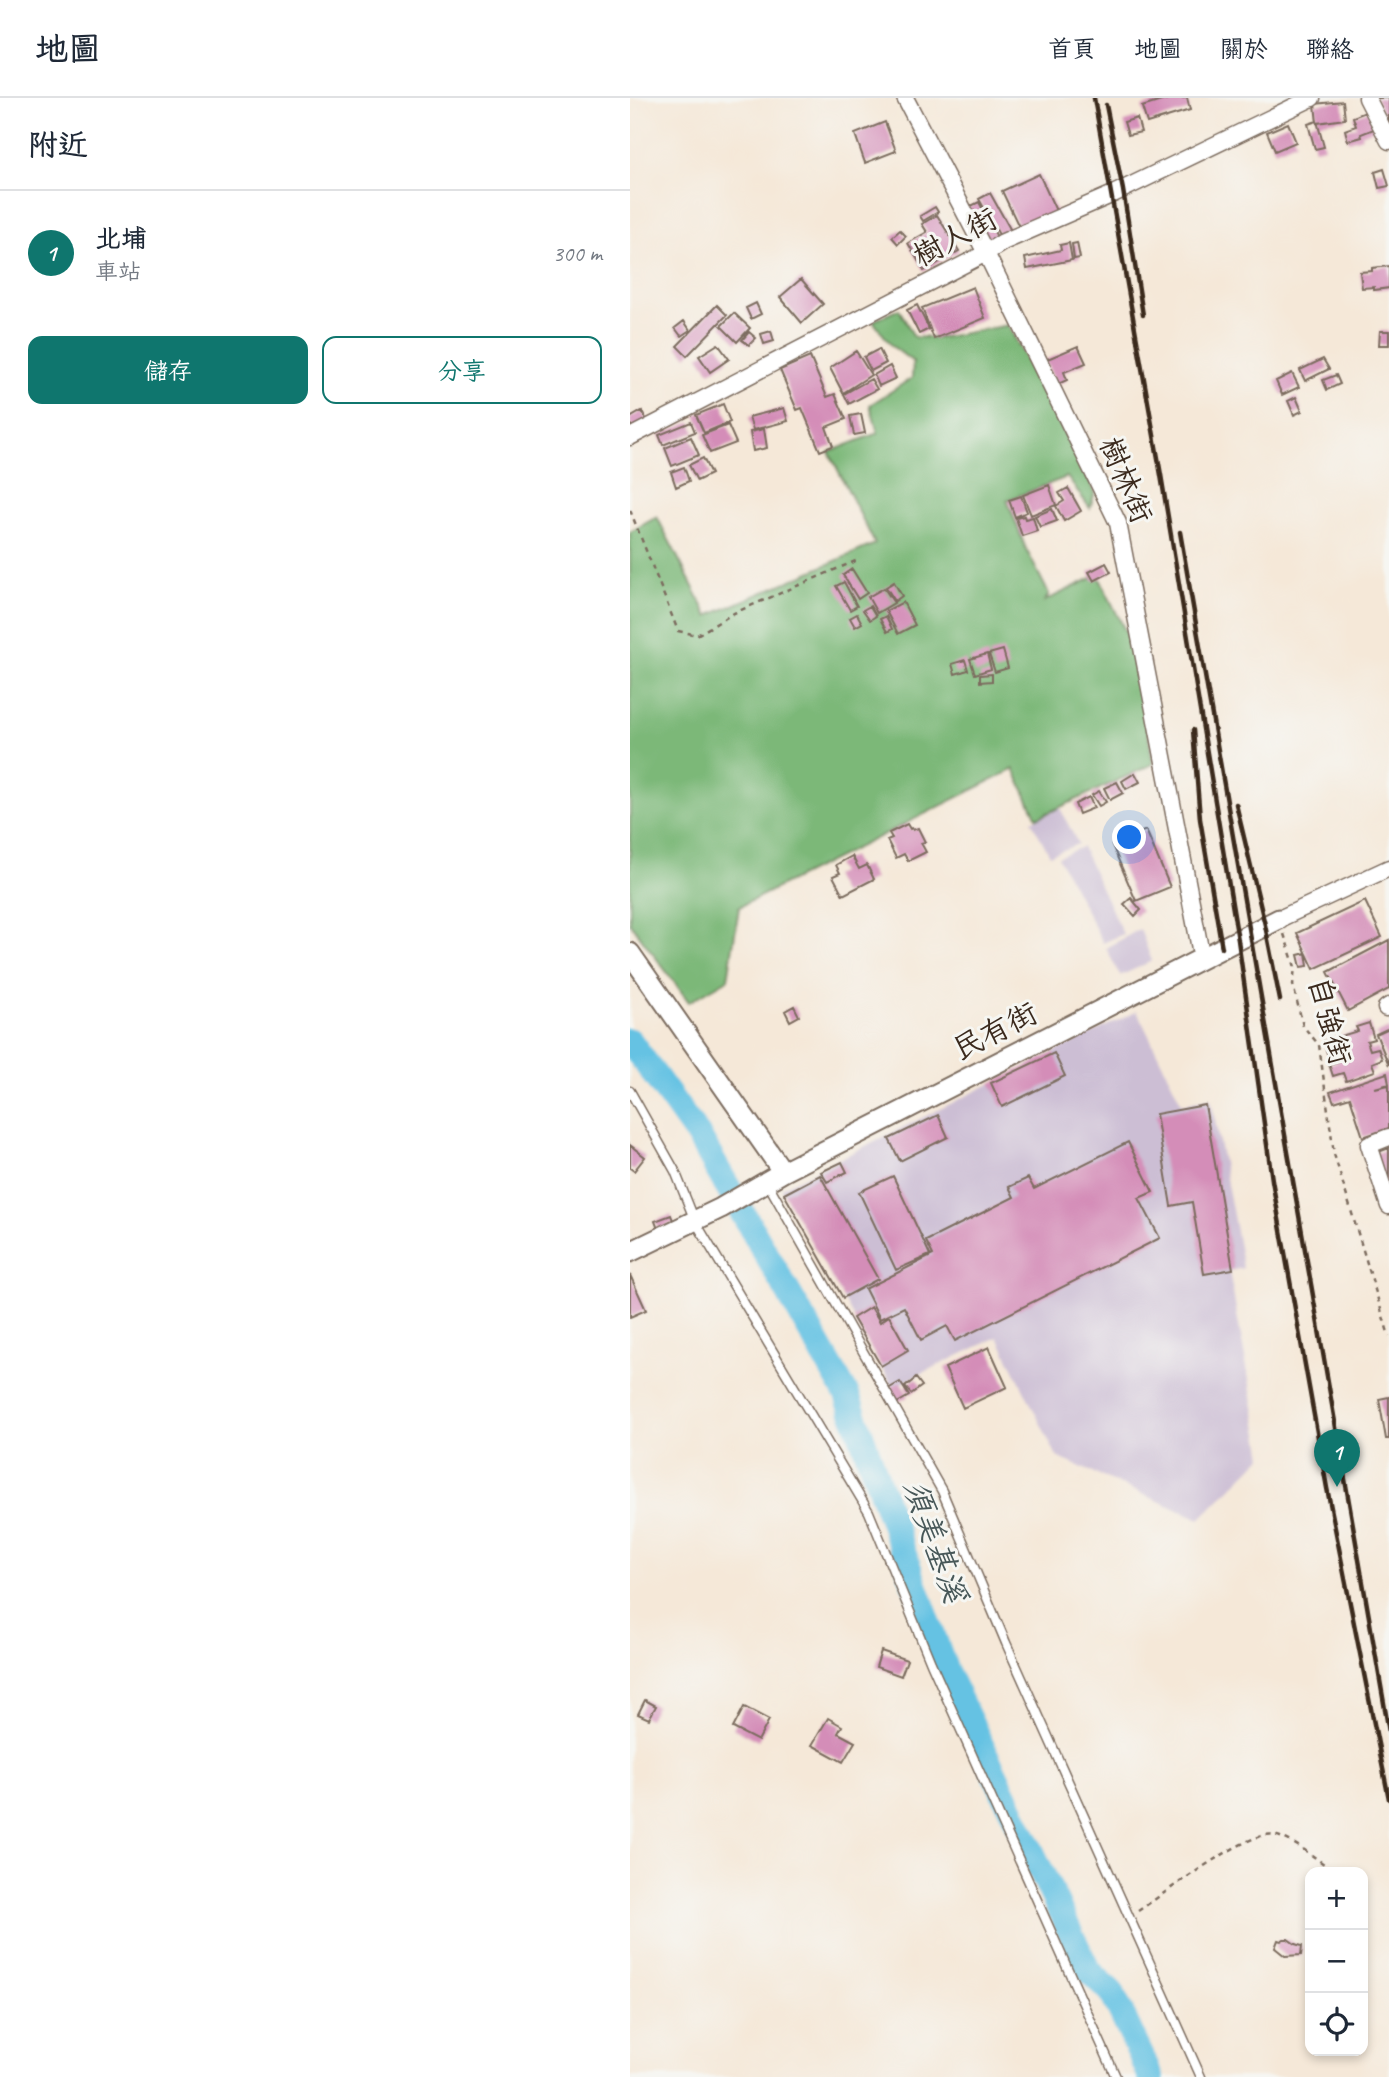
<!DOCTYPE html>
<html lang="zh-TW">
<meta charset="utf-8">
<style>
:root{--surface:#fff;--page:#f2f2f3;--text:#1f2937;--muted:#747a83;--line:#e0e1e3;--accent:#0f766e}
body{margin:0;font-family:Caveat,"LXGW WenKai TC",sans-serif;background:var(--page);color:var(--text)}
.controls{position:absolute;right:21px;bottom:21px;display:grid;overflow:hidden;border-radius:14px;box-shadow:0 4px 10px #0003}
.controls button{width:63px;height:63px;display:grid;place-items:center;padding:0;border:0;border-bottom:2px solid var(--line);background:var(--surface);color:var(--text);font:35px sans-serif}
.you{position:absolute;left:500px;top:740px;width:24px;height:24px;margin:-18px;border:5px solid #fff;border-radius:50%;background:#1a73e8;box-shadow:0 0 0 10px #1a73e833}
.badge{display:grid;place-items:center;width:46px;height:46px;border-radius:50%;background:var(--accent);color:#fff;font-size:23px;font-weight:700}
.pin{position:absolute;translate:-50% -58px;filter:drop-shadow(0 2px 4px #0008)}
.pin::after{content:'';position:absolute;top:37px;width:24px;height:21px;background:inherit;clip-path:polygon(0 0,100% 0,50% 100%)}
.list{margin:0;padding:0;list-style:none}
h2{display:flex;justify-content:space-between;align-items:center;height:91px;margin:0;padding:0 28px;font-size:30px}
h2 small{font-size:23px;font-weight:400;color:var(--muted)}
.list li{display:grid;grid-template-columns:46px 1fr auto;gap:21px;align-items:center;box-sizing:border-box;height:126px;padding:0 28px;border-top:2px solid var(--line)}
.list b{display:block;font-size:26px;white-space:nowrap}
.list p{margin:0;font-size:23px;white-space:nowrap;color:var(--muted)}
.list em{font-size:23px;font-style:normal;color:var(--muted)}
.actions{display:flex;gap:14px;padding:21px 28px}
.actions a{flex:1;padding:16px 0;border:2px solid var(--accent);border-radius:14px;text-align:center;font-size:24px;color:var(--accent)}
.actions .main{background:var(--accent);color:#fff}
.icon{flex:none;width:38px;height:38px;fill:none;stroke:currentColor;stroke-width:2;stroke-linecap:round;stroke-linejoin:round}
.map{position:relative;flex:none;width:759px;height:1979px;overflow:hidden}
header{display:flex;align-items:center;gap:42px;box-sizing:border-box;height:98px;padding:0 35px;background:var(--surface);border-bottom:2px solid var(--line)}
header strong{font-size:33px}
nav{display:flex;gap:38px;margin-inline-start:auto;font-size:24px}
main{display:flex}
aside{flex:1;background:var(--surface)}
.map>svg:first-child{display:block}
.industrial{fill:#ccbed4}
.forest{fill:#7bb878;stroke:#5b714b;stroke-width:2}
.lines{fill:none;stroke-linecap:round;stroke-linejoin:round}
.river{stroke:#65c2e3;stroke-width:26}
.building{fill:#d48db8}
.service-casing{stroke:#7c6c5f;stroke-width:11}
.minor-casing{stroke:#7c6c5f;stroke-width:19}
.tertiary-casing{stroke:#7c6c5f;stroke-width:23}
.path{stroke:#7c6c5f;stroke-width:2.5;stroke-dasharray:5 5;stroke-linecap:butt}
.service{stroke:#fff;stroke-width:8}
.minor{stroke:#fff;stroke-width:16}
.tertiary{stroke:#fff;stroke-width:19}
.rail{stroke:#3b2a1e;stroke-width:4.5}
.labels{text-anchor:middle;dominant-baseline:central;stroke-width:6;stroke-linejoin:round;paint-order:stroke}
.street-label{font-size:30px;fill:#3b2a1e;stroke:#f6f6f2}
.water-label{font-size:32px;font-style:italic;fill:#485859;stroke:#f6f6f2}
</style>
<header>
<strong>地圖</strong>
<nav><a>首頁</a><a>地圖</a><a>關於</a><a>聯絡</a></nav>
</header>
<main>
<aside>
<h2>附近<small></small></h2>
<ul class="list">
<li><span class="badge">1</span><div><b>北埔</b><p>車站</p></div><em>300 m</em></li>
</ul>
<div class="actions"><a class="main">儲存</a><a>分享</a></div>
</aside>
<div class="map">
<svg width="759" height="1979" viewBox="0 0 759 1979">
<rect width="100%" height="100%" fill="#f6f6f2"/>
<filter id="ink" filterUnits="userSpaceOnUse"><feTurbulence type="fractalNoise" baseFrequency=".0143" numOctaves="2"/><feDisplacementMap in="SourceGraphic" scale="14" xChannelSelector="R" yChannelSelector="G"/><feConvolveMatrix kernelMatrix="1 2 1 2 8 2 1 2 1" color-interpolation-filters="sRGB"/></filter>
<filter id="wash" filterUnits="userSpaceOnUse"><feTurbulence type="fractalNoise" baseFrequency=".00686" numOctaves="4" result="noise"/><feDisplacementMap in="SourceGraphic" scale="28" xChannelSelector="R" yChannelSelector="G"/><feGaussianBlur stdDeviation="1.57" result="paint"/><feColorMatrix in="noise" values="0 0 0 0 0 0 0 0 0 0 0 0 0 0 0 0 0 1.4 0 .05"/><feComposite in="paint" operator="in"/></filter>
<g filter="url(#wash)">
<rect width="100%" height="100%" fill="#f5e8d8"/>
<path class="industrial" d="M430,710L448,746L420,757L401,723Z
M452,749L493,836L473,845L428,759Z
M510,831L522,863L490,878L476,850Z
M507,913L552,1006L581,1001L613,1170L599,1173L633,1358L570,1421L427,1359L368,1239L263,1289L151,1090Z"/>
<path class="forest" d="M269,211L284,239L309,240L378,227L465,394L460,410L437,379L377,402L396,451L419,496L415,503L466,478L470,481L505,553L523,666L407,720L384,671L109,809L98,881L59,904L0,825V434L27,419L78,518L245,446L199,354L248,335L240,307L282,280L283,264L262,248L243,223Z"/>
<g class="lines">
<path class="river" d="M0,943L69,1039L217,1297L315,1571L458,1872L482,1895L521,1979"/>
</g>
<g id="blocks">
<path class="building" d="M541,0H557L560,12L517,25L512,9Z
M746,0H759V27Z
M713,3L715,21L687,25L685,6Z
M738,13L744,31L731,36L732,39L718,43L715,32L726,28L723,19Z
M507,20L511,34L498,37L494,24Z
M687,23L694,49L685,51L678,26Z
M255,24L266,53L235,65L225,36Z
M658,25L666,44L645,53L637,34Z
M754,71L759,88L749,90L745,74Z
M409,76L427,115L390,131L372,93Z
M360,95L384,138L373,144L349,101Z
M349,104L370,145L357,152L335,111Z
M305,109L308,114L293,123L290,118Z
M307,117L329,153L294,173L278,145L297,134L292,126Z
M270,132L276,138L268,146L262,139Z
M439,145L442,162L397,171L395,160L431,152L430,147Z
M447,145L450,160L444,161L442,146Z
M759,168V190L744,192V189L732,190L730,174L742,173V170Z
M171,181L193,206L172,225L150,199Z
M343,189L355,220L304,241L292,210Z
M126,205L131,216L121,221L116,210Z
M87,207L97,217L57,258L47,248Z
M287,207L299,231L289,236L277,212Z
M104,215L120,230L107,244L91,228Z
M54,223L60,232L51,238L45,230Z
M141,233L144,243L134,246L131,236Z
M750,233H759V247H749Z
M119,234L126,240L119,247L112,242Z
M88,246L99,261L80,274L69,258Z
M448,248L456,265L434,274L437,282L426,287L415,262Z
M249,251L256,265L241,273L234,259Z
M226,253L241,277L213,295L200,270Z
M180,259L197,299L205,296L216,321L196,329L203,348L190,353L172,310L167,312L150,272Z
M693,261L699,271L675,283L670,272Z
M260,268L266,280L249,288L244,277Z
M662,275L669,289L652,297L646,283Z
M706,277L710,286L697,292L693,282Z
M241,281L247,291L219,306L214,296Z
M666,299L672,313L664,317L658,303Z
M93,306L100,324L74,335L66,317Z
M154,310L158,323L123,332L119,319Z
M12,313L18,325L4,333L0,326V320Z
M231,316L235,335L224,337L220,318Z
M61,324L65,334L33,347L29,337Z
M98,327L106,345L80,355L72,337Z
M134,331L137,350L123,353L120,334Z
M61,339L69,357L42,368L35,350Z
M73,360L81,376L67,383L59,367Z
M54,369L59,383L46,389L41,374Z
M419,387L426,407L401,417L393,397Z
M438,390L451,413L434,423L426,408L434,403L429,395Z
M391,398L397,414L385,419L379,402Z
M422,411L427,423L410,429L405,418Z
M394,418L395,421L403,419L407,433L392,438L386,420Z
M476,465L481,474L464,483L459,474Z
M222,471L237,495L228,501L213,477Z
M214,484L227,508L220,512L206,488Z
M264,484L272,498L265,503L256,489Z
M254,490L264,505L247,515L238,499Z
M273,504L285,527L268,536L256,513Z
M240,508L246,518L240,522L233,512Z
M227,516L232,525L225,529L220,520Z
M256,518L262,531L257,534L250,521Z
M373,552L378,570L365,574L359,556Z
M357,556L361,571L345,576L340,561Z
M335,562L338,572L325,576L322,566Z
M362,576V583L350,584V577Z
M505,675L510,684L496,691L492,683Z
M487,684L493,695L480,702L474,690Z
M469,693L476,704L469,708L462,697Z
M459,699L464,710L449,716L445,706Z
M277,726L280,731L282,730L283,732L288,730L295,744L291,745L296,754L278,763L274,756L266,760L257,742L262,740L259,735Z
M516,732L540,789L506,803L482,747Z
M222,758L229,771L237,767L244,781L213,797L203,778L210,775L206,767Z
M501,800L511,812L505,818L494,806Z
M735,803L752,839L684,871L667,835Z
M759,842V891L718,913L698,874Z
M676,855L678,868L671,869L668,857Z
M164,908L169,918L160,923L155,913Z
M739,925L744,941L737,943L740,952L748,950L752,961L742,965L745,973L716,983L713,975L703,978L699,966L709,963L706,952L697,955L694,943L728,933L726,929Z
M759,930V967L746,936Z
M424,955L435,978L372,1009L361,985Z
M757,975L759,986L745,990L759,987V1030L733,1039L720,999L704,1004L700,994Z
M575,1007L603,1171L574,1176L562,1104L541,1108L526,1016Z
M308,1017L318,1039L270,1063L259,1041Z
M498,1044L523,1094L509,1100L530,1140L325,1243L317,1228L291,1242L274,1209L250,1221L235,1191L303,1157L296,1143L384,1099L379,1089L398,1080L404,1091Z
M0,1047L15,1059L4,1073L0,1070Z
M759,1050V1097L743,1056Z
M212,1064L217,1074L197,1084L191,1074Z
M190,1077L248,1181L213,1200L154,1096Z
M263,1078L300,1157L266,1172L229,1094Z
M41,1117L44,1125L28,1131L25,1123Z
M0,1177L16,1212L0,1219Z
M241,1209L250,1224L259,1218L278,1252L251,1268L223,1220Z
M359,1249L377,1289L333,1310L315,1270Z
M286,1280L292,1288L281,1296L275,1289Z
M270,1284L279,1298L267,1305L258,1291Z
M759,1299V1341H756L749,1301Z
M251,1553L277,1562L271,1578L246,1569Z
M15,1602L26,1608L19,1621L8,1616Z
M114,1609L139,1622L128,1643L103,1630Z
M198,1620L212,1628L208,1635L225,1644L213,1664L182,1647Z
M654,1841H658L665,1846L672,1848L671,1857L655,1858L645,1850L648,1842L651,1843Z"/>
</g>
</g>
<g filter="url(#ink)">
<use href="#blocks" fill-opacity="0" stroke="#7c6c5f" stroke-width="2"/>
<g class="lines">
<defs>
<path id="service" d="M0,993L45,1073L65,1123L239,1414L301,1565L486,1979
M137,1084L312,1393L376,1545L571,1979"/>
<path id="minor" d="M275,0L356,155L488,425L572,861
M737,0L759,43
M0,339L356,155L373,144L481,97L682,0
M649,821L759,770
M756,910L759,908
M759,1039L739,1047L759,1108"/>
<path id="tertiary" d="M0,855L153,1074
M0,1154L91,1110L153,1074L649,821"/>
</defs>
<use href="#service" class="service-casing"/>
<use href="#minor" class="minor-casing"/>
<use href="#tertiary" class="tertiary-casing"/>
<path class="path" d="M0,412L48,533L67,537L104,515L230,461
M654,836L665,869L663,887L673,928L689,947L704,1056L759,1238
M508,1813C531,1798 621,1730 644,1737C664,1742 683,1759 700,1770"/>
<use href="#service" class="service"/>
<use href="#minor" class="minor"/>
<use href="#tertiary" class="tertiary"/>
<path class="rail" d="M464,0L531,377L608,842L642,1082L697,1390L759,1701
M476,7L493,92L513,217
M550,434L759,1634
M563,632L570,721L592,850
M606,706L635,827L650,902"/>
</g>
</g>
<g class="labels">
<g class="street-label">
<text transform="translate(325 139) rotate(-28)">樹人街</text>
<text transform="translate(496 382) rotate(67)">樹林街</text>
<text transform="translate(700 923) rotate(75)">自強街</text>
<text transform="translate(365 933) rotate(-27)">民有街</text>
</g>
<g class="water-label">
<text transform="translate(305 1443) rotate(70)">須美基溪</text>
</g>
</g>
</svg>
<div class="controls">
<button>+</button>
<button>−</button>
<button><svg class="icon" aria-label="locate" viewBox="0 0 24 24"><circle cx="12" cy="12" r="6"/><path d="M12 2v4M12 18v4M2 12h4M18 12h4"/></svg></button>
</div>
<div class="you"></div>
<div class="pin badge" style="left:707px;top:1389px">1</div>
</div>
</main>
